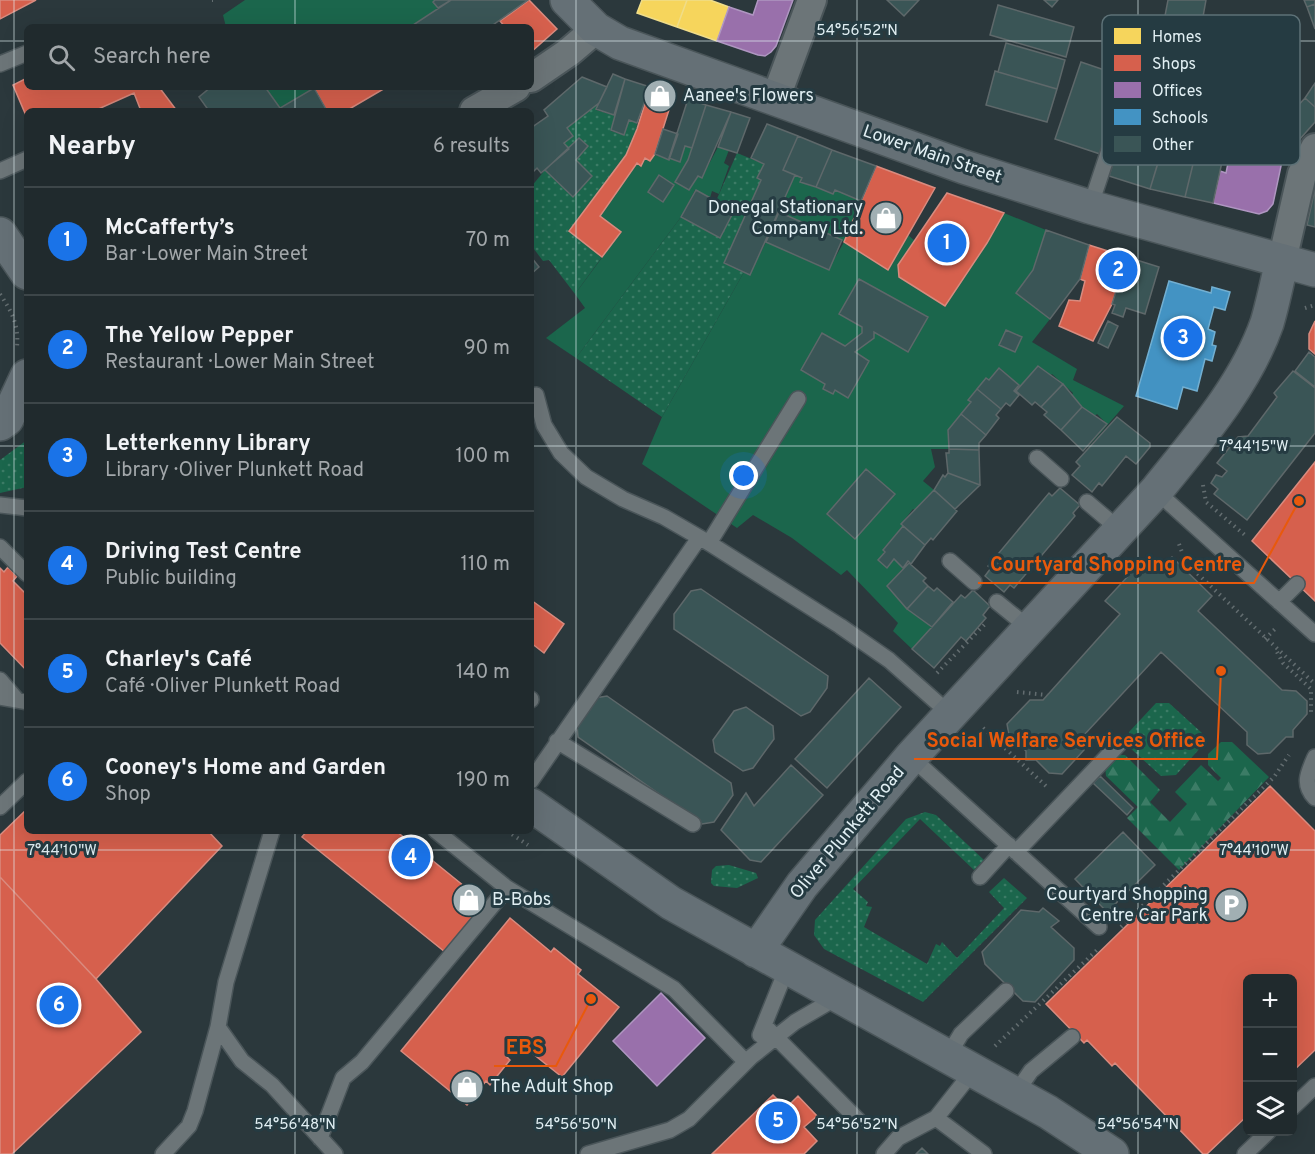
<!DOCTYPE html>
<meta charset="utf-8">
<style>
:root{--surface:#202a2d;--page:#2d3639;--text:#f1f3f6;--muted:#a2a7aa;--line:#3d4649;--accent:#1a73e8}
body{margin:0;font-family:Overpass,sans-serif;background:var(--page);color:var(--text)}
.controls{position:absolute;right:18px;bottom:18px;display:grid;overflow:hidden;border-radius:9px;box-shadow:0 6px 24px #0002}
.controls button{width:54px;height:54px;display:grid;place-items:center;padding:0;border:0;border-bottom:2px solid var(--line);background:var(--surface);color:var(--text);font:30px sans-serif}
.you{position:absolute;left:744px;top:476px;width:21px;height:21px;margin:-15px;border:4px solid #fff;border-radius:50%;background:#1a73e8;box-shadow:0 0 0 9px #1a73e833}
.badge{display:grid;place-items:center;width:39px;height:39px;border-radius:50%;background:var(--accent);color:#fff;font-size:20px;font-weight:700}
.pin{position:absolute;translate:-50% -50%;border:3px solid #fff;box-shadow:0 2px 6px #0006}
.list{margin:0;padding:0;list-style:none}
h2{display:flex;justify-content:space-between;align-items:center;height:78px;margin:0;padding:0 24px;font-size:26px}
h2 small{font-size:20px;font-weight:400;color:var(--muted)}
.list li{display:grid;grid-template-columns:39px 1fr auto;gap:18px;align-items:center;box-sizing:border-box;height:108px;padding:0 24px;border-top:2px solid var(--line)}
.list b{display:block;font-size:22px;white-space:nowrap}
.list p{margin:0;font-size:20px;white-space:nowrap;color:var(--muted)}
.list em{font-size:20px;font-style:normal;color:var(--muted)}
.icon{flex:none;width:33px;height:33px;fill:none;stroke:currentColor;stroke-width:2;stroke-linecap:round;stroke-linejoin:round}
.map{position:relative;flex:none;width:1315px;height:1154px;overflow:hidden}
.search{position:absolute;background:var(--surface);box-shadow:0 6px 24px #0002;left:24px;top:24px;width:510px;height:66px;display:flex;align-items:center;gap:15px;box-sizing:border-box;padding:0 21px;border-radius:9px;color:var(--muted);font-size:22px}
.panel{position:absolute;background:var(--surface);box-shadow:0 6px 24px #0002;left:24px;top:108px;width:510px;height:726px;border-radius:9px}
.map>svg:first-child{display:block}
.grass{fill:url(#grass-dots)}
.forest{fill:url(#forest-firs)}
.green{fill:#1b664c;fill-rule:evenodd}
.homes{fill:#f6d55c;stroke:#f0dd89;stroke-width:1.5}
.shops{fill:#d6604d;stroke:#d98b7f;stroke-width:1.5}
.offices{fill:#9970ab;stroke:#af96c1;stroke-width:1.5}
.schools{fill:#4393c3;stroke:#72afd1;stroke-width:1.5}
.building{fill:#3a5556;stroke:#5e686a;stroke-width:1.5}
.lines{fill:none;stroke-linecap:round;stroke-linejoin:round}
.lane-casing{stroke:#4a5559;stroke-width:18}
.street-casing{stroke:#4a5559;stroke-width:32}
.secondary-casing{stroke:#4a5559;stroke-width:36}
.path{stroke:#636d70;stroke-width:4;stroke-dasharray:1.5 4.5;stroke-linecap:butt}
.lane{stroke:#6c7578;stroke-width:15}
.street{stroke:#6c7578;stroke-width:28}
.secondary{stroke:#657076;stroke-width:33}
.ticks{fill:none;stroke:#e1eff3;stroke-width:1.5;stroke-opacity:0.45}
.labels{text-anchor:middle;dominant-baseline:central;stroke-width:6;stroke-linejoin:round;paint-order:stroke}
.poi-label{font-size:18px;fill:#e1eff3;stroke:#253b42;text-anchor:start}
.street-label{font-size:18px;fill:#e1eff3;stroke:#253b42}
.key{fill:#253b42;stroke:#5d7177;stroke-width:1.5}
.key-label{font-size:16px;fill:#e1eff3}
.ticks-label{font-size:15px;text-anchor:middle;fill:#e1eff3;stroke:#253b42;stroke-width:6;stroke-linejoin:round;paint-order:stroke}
.leader{fill:none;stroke:#e8590c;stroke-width:2}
.callout-dot{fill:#e8590c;stroke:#253b42;stroke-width:2}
.callout-label{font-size:20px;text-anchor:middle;font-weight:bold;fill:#e8590c;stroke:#253b42;stroke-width:6;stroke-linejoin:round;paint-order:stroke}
</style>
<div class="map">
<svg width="1315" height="1154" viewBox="0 0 1315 1154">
<defs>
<pattern id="grass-dots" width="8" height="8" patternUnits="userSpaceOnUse" patternTransform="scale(1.5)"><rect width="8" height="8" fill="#1b664c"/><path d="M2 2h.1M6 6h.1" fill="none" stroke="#3c7c66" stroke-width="1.8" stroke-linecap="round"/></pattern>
<pattern id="forest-firs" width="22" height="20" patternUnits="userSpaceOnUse" patternTransform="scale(1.5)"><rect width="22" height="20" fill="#1b664c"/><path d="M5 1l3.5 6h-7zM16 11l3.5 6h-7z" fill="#3c7c66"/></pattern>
</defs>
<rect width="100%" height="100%" fill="#2b383c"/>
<path class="grass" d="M599,103L596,110L616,116L611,131L624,135L629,120L637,123C637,155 589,205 569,231L602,257L575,294L549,260L543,261L531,245V187L545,170L573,197L592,176L576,160L564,143L573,136L567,128Z
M737,153L764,164L757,178L761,180L724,263L744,272L662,417L576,358L681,217L720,238L734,211L716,201Z
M27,440V487L0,493V460Z
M1156,703H1169L1202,733V746L1176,775L1161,776L1129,747V732Z
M925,812L936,815L984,860L974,870L920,819L853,889L868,902L866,906L872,907L864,927L927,964L936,944L940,946L942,942L957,958L1004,908L989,892L1004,878L1027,898L923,1002L824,949L814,935L815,920L906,819Z
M729,865L756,873L758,878L737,888L714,886L711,883L712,870L716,866Z"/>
<path class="forest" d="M1221,742H1232L1269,777L1179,870L1127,818L1138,807L1106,776L1105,766L1116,755H1125L1160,790L1150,802L1170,822L1187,804L1175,792L1201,765L1218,781L1221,778L1208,765V754Z"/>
<path class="green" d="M245,0H435L433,2L438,8L410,27H226L223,15Z
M265,87H317L280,108Z
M685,146L692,148L688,160L698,176L702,177L718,147L729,150L724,163L729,166L719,194L712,191L710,198L695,190L681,217L576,358L546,338L585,308L575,294L621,232L600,216L637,163L641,165L645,158L650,161L655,154L668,159ZM659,175L674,185L663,201L648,192Z
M795,175L802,178L801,182L833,194L835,190L861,201L844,242L888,270L908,235L915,241L898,265L899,277L945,306L987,243L1004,213L1046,230L1033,270L1016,293L1050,319L1032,342L1077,369L1073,380L1124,406L1084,452L1107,424L1097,414L1093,417L1071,396L1073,393L1052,374L1049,377L1038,367L1020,386L1000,368L989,380L986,378L968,400L971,402L948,430L949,449H931L935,467L923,481L934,490L916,511L913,509L901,524L903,526L883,549L887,567L894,559L903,568L887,587L907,609L932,627L912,649L893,631L898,623L847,570L841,575L792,538L753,515L737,528L642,464L662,417L744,272L750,274L766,242L828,270L844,242L779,212Z"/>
<path class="homes" d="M642,0H687L677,27L637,13Z
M687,0H710L729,7L717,41L677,27Z"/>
<path class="shops" d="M0,0H36L0,19Z
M529,0L557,29L531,52V27H505L500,21Z
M27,78V87H159L177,111H141L134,93L94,111H27V118L13,85Z
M316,87H387L346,111H327L314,88Z
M650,87L674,94L655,154L650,161L645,158L641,166L637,163L600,216L621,232L602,257L569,231L626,155L637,129Z
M876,166L935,188L888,270L844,242Z
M947,193L1004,213L987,243L945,306L899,277L898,265Z
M1089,245L1127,257L1112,304L1093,341L1059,326L1069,300L1080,301L1085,281L1080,279Z
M1315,321V354L1309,349V334Z
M1315,462V601L1252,541Z
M8,567L17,576L13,581L24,592L27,589V671L0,643V568L4,572Z
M531,600L564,624L544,653L531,643Z
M1270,786L1315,831V1050L1292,1072V978H1248V1115L1207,1154H1203L1115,1063L1112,1066L1087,1040L1084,1043L1046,1004Z
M27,809V831H208L222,846L96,979L0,877V835Z
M307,831H396L485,903L445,952L302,837Z
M0,877L96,979L141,1032L12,1154H0Z
M510,918L551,952L554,948L581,970L578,974L619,1007L562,1077L518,1042L506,1056L510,1060L490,1085L486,1081L467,1105L401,1051Z
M773,1095L786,1108L798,1096L817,1116L804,1127L817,1141L804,1154H712Z"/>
<path class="offices" d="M758,0H793L776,46L771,52L765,56L758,55L717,41L729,7L753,15Z
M1265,125L1285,147L1273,204L1267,211L1259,214L1213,203L1220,171L1226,173L1235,130L1255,134Z
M661,993L705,1038L657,1086L613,1041Z"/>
<path class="schools" d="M1169,281L1211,293L1212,287L1230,292L1225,310L1214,307L1208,329L1215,332L1212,345L1216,346L1212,361L1205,359L1197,391L1183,387L1177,409L1136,396Z"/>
<path class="building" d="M435,0H451L438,8L433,2Z
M451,0H528L490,27H414L413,25Z
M887,0H919L904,16Z
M1044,0H1058L1052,7Z
M1168,0H1206L1197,50L1160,42Z
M1304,0H1315V4L1307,7Z
M1315,4V29L1307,7Z
M998,5L1074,27L1066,57L990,35Z
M1006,43L1065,60L1057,89L998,72Z
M1257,59L1293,111L1305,98L1315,107V122L1292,148L1274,133L1237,73Z
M1081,62L1125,77L1100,154L1055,139Z
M995,71L1057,89L1047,122L986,105Z
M613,74L625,79L614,115L596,109Z
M582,77L607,87L599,103L567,128L573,136L564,143L569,149L541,173L537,168L531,174V128L548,116L544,110Z
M625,79L650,87L637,123L629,120L624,135L611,130Z
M1315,83V107L1305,98Z
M211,87H265L280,108L277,111H209L199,97Z
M314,88L327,111H277L280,108Z
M688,99L706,105L692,148L685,146L680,162L669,158Z
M706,105L731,112L702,178L698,176L689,190L675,182L688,160Z
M1152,111L1172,116L1150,189L1109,176L1124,128Z
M731,112L750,118L737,153L718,147Z
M767,124L798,136L783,170L795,175L750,275L724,263L761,180L757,178L764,164L751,158Z
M663,129L678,134L669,160L655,154Z
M798,136L832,150L816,187L800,182L802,178L783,170Z
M579,138L588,146L576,160L592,176L573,197L545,170Z
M832,150L876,166L861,201L835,190L833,194L816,187Z
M1162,150L1195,156L1185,197L1150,189Z
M1195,156L1222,162L1213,203L1185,197Z
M659,175L674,185L663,202L648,192Z
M1315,189V227L1307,225Z
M696,190L734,211L720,238L681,217Z
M779,212L842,240L829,270L766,242Z
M1046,230L1089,245L1080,279L1050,319L1016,293L1033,270Z
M531,257L539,267L531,274Z
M1127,257L1159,267L1145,314L1126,308L1123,317L1112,313L1115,305L1112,304Z
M859,279L928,317L908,352L874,332V338L855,352L869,361L848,398L835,390L833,394L823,389L825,384L801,370L822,333L845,346L862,333V327L839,314Z
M1108,321L1118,326L1108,348L1098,343Z
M1006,330L1022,337L1015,352L999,345Z
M1309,352L1315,357V387L1295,371Z
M1038,366L1063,384L1041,407L1035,402L1032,405L1016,391Z
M999,368L1019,385L1014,391L1019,395L1010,406L1006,403L1001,409L977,389L986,378L989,380Z
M1293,371L1315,388V433L1247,520L1214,494L1218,489L1211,483L1216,475L1222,477L1227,471L1217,463L1238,437L1248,436L1277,397L1274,393Z
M1063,384L1082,407L1061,430L1044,415L1047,412L1041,407Z
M977,389L1001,409L996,415L999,418L986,435L961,414L971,402L968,400Z
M1082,407L1107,424L1083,451L1061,430Z
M961,414L986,435L979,443V450L949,449L948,430Z
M1117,417L1150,443V447L1136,464L1126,456L1102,486L1099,483L1092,492L1072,475L1080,466L1076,462Z
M949,449L979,450L980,485L948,473L946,453H949Z
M866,469L895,494L855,539L827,514Z
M948,473L980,485L955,509L934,490L943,475L945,477Z
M1060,488L1080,505L1073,513L1075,516L1014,588L1010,585L1004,592L985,576L991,568L988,566L1049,493L1052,496Z
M934,490L957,511L933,540L931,538L925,545L901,524Z
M903,526L925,545L911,564L908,561L903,568L894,559L887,568L878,560L885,552L883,550Z
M1172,557L1212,596L1198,611L1282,690L1296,691L1307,701V714L1293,730V737H1286L1270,753L1258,754L1247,745V732L1161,652L1084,735V750L1062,774L1049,773L1036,760H1026V751L1009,735L1007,724L1030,700H1043L1120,614L1105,601L1143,560L1147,563L1167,562Z
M909,563L926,578L923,581L928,586L907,609L887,586Z
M928,586L934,591L937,588L953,602L932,627L907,609Z
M701,589L828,676L827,688L810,712L801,716L674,629V614L691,591Z
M973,590L990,606L983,615L986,618L966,641L961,637L934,668L912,649L961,595L965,598Z
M869,678L901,707L827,788L795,759Z
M607,696L731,783L733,795L714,822L702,824L578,737L577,725L595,698Z
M746,707L773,726L774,739L753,768L743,771L715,752L713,740L734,711Z
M791,765L823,795L761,862L750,860L721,830L746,793L754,806Z
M1100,776L1133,808L1127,815L1093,783Z
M1123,832L1155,865L1107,912L1075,879Z
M1043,908L1059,921L1051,927L1074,948V960L1035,1002L1023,1001L985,964L982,952L1021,910L1039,912Z
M922,1148L928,1154H916Z"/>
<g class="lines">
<defs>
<path id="lane" d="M0,64L27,53
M0,171L27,159
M1090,207L1119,120L1174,82L1204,75L1227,52
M531,399L536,395L544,425L561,453L586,477L623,499L664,517L709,543L840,626L889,660L950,714
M1037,458L1061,479
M1156,491L1315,634
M1087,502L1120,530
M0,505L27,508
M709,543L798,399
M0,547L27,574
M950,561L974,582
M997,602L1029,628
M1279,602L1297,584
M0,680L17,700
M0,697L27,702
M531,700V699
M557,741L693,824
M911,757L1099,927
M1315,757C1308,773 1302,784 1315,798
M531,781L699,538
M0,807L27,781
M436,831L507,888L674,989L746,1062
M1016,852L1119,744
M980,877L1009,845
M764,1025L858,1120
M218,1027L242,1061L272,1085L335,1154
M760,1035L787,968
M947,1057L961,1034L1006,991
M1015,1094L1031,1071L1072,1037
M1292,1108L1315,1086
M936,1118L984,1154
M320,1138L343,1078L362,1062L507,888
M163,1154L189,1126L195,1111L218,1027L226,982L272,831
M588,1154L670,1130L689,1119L751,1057L795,1022L838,997
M884,1154L898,1138L936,1118L973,1071
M1245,1154L1268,1132"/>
<path id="street" d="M531,78L569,52L596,29
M775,100L812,0
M474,111L516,87
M1282,261L1302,174L1315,148"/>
<path id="secondary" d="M567,0L596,29L620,43L964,167L1090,207L1315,270
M0,234L27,273
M0,424L7,419L27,376
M531,805L671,903L1048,1112L1112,1154
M756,951L802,885L911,757L1156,491C1197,440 1245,386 1267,323C1273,303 1277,282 1282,261"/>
</defs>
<use href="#lane" class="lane-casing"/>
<use href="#street" class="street-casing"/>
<use href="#secondary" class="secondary-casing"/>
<path class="path" d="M212,0H213
M0,294C12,312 19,325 17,347
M1305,308L1315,305
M1203,485L1206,502L1246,536
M1179,544L1186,563L1315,684
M1265,639L1275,629
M1277,652L1283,663L1311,689V712
M937,673L986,623
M1017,692L1047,695
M983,728L1046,786
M507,831L528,845
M1121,927L1274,777L1289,755
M995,1046L1098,949"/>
<use href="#lane" class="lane"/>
<use href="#street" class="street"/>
<use href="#secondary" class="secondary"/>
</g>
<path class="ticks" d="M14,0V1154M295,0V27M576,0V1154M857,0V1154M1138,0V1154M0,41H27M531,41H1315M295,87V111M0,446H27M531,446H1315M295,831V1154M0,850H1315"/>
<defs>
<symbol id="shop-disc" viewBox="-11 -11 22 22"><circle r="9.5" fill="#a1afb3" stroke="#253b42"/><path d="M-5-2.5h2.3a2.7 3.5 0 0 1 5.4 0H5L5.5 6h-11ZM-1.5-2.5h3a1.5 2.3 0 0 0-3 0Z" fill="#fff"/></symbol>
<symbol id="parking-disc" viewBox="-11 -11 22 22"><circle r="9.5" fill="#a1afb3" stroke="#253b42"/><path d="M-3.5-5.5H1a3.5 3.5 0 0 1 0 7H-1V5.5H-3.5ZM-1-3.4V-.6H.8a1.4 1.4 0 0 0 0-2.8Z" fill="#fff"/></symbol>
</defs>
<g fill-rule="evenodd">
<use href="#shop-disc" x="641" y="77" width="38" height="38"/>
<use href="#shop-disc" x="867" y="199" width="38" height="38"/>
<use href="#shop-disc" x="450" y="881" width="38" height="38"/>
<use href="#parking-disc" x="1212" y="886" width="38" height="38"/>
<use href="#shop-disc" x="448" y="1068" width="38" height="38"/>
</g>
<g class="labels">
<g class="poi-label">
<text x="683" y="96">Aanee's Flowers</text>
<text x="863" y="208" text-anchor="end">Donegal Stationary<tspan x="863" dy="21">Company Ltd.</tspan></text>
<text x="1208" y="895" text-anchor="end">Courtyard Shopping<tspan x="1208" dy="21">Centre Car Park</tspan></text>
<text x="492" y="900">B-Bobs</text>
<text x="490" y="1087">The Adult Shop</text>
</g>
<g class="street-label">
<text transform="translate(932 155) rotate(19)">Lower Main Street</text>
<text transform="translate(848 833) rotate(-50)">Oliver Plunkett Road</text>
</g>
</g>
<rect x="1102" y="15" width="198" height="150" rx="9" class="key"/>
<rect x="1114" y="28" width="27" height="16" fill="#f6d55c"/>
<rect x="1114" y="55" width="27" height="16" fill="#d6604d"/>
<rect x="1114" y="82" width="27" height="16" fill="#9970ab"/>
<rect x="1114" y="109" width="27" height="16" fill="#4393c3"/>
<rect x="1114" y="136" width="27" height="16" fill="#3a5556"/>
<g class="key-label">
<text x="1152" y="42">Homes</text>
<text x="1152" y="69">Shops</text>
<text x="1152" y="96">Offices</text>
<text x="1152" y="123">Schools</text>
<text x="1152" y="150">Other</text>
</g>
<g class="ticks-label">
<text x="857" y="35">54°56'52"N</text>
<text x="1254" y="451">7°44'15"W</text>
<text x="1254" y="855">7°44'10"W</text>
<text x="62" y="855">7°44'10"W</text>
<text x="295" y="1129">54°56'48"N</text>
<text x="576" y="1129">54°56'50"N</text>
<text x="857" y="1129">54°56'52"N</text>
<text x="1138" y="1129">54°56'54"N</text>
</g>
<path class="leader" d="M1299 501L1254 583H978M1221 671L1217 759H914M591 999L556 1066H494"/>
<g class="callout-dot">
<circle cx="1299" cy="501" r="6"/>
<circle cx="1221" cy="671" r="6"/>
<circle cx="591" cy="999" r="6"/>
</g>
<g class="callout-label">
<text x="1116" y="571">Courtyard Shopping Centre</text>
<text x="1066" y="747">Social Welfare Services Office</text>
<text x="525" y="1054">EBS</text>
</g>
</svg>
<div class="controls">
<button>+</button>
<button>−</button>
<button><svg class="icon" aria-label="layers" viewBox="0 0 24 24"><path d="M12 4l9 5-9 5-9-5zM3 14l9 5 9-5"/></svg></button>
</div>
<div class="you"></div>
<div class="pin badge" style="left:947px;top:243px">1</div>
<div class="pin badge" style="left:1118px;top:270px">2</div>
<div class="pin badge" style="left:1183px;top:338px">3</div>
<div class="pin badge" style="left:411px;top:857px">4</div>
<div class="pin badge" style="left:778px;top:1121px">5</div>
<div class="pin badge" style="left:59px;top:1005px">6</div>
<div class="search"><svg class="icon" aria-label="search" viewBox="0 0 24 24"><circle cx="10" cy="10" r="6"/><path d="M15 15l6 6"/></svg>Search here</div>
<section class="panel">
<h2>Nearby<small>6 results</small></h2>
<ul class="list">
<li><span class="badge">1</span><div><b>McCafferty’s</b><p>Bar · Lower Main Street</p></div><em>70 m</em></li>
<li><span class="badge">2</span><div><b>The Yellow Pepper</b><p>Restaurant · Lower Main Street</p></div><em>90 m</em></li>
<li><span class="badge">3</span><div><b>Letterkenny Library</b><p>Library · Oliver Plunkett Road</p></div><em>100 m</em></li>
<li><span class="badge">4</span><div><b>Driving Test Centre</b><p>Public building</p></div><em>110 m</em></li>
<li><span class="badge">5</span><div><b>Charley's Café</b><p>Café · Oliver Plunkett Road</p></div><em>140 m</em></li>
<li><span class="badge">6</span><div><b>Cooney's Home and Garden</b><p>Shop</p></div><em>190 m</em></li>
</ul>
</section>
</div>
